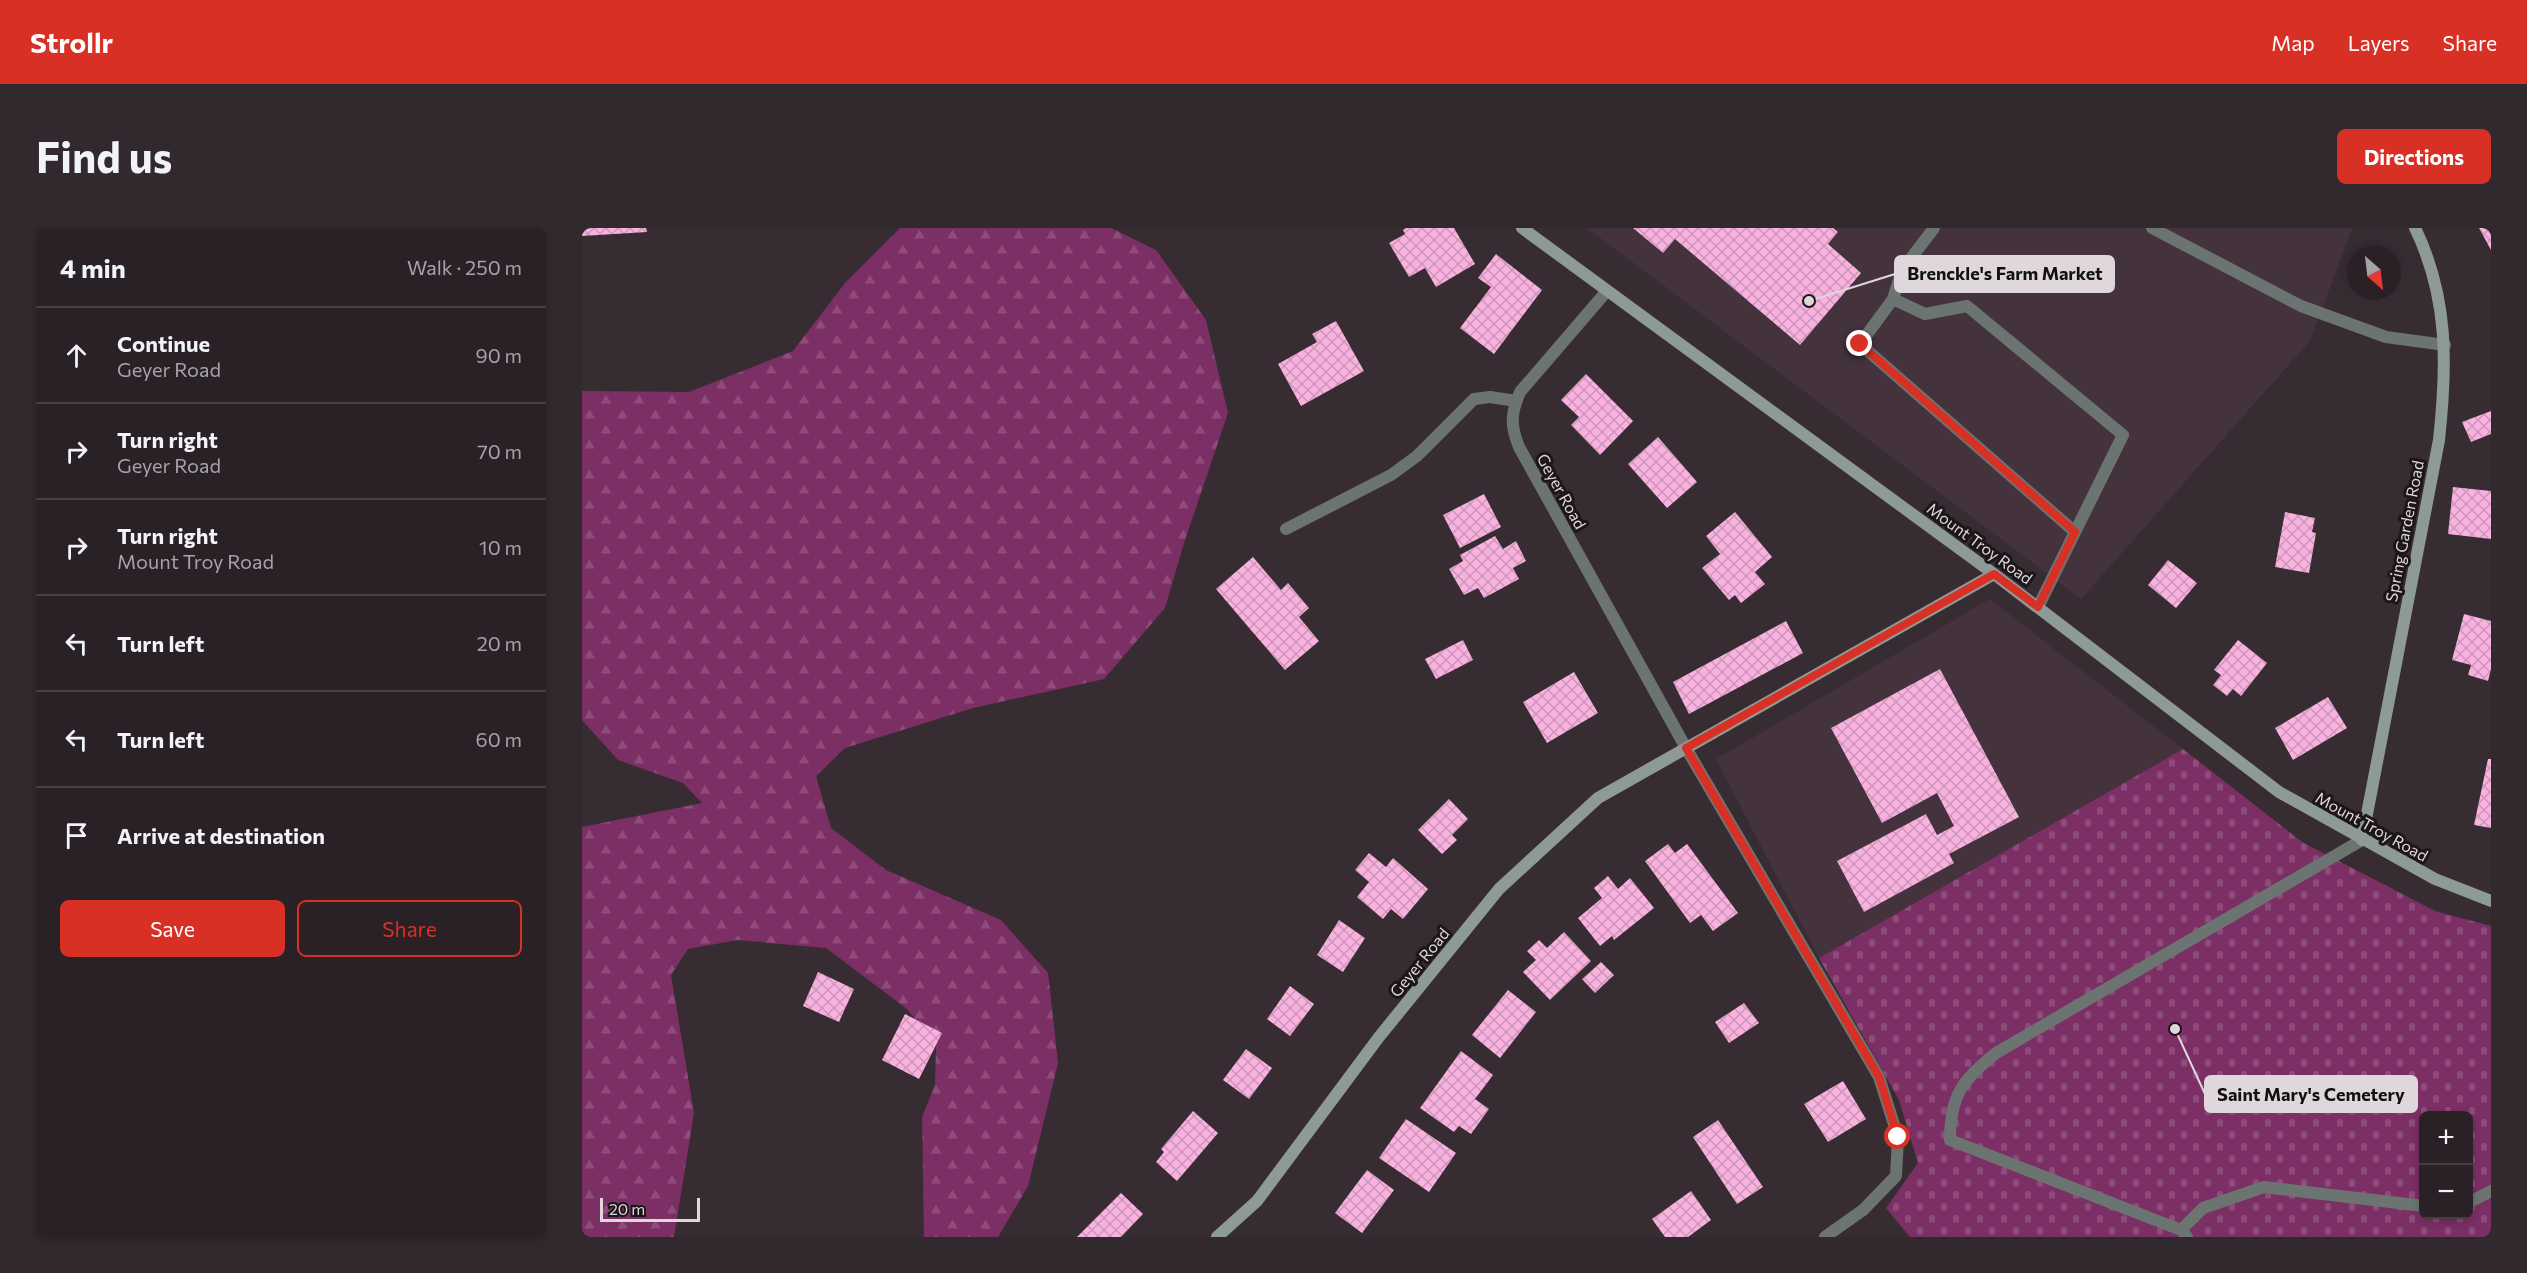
<!DOCTYPE html>
<meta charset="utf-8">
<style>
:root{--surface:#2a2126;--page:#32292e;--text:#f1f3f6;--muted:#a5a3a7;--line:#463e43;--accent:#d93025}
body{margin:0;font-family:Commissioner,sans-serif;background:var(--page);color:var(--text)}
.controls{position:absolute;right:18px;bottom:18px;display:grid;overflow:hidden;border-radius:9px;box-shadow:0 3px 9px #0003}
.controls button{width:54px;height:54px;display:grid;place-items:center;padding:0;border:0;border-bottom:2px solid var(--line);background:var(--surface);color:var(--text);font:30px sans-serif}
.compass{position:absolute;left:1765px;top:18px;width:54px;height:54px;border-radius:50%;background:var(--surface);box-shadow:0 3px 9px #0003;rotate:152deg}
.scale{position:absolute;left:18px;bottom:15px;width:100px;box-sizing:border-box;padding-left:6px;border:3px solid #dfd7db;border-top:0;font-size:16px;line-height:21px;white-space:nowrap;color:#dfd7db;-webkit-text-stroke:4px #1c161a;paint-order:stroke}
.stop{position:absolute;width:18px;height:18px;margin:-14px;border:4px solid #d93025;border-radius:50%;background:#fff}
.stop.end{background:#d93025;border-color:#fff;box-shadow:0 2px 6px #0008}
.list{margin:0;padding:0;list-style:none}
h2{display:flex;justify-content:space-between;align-items:center;height:78px;margin:0;padding:0 24px;font-size:26px}
h2 small{font-size:20px;font-weight:400;color:var(--muted)}
.list li{display:grid;grid-template-columns:39px 1fr auto;gap:18px;align-items:center;box-sizing:border-box;height:96px;padding:0 24px;border-top:2px solid var(--line)}
.list b{display:block;font-size:22px;white-space:nowrap}
.list p{margin:0;font-size:20px;white-space:nowrap;color:var(--muted)}
.list em{font-size:20px;font-style:normal;color:var(--muted)}
.actions{display:flex;gap:12px;padding:18px 24px}
.actions a{flex:1;padding:14px 0;border:2px solid var(--accent);border-radius:9px;text-align:center;font-size:21px;color:var(--accent)}
.actions .main{background:var(--accent);color:#fff}
.icon{flex:none;width:33px;height:33px;fill:none;stroke:currentColor;stroke-width:2;stroke-linecap:round;stroke-linejoin:round}
.map{position:relative;flex:none;width:1909px;height:1009px;overflow:hidden;border-radius:9px}
header{display:flex;align-items:center;gap:36px;box-sizing:border-box;height:84px;padding:0 30px;background:var(--accent);color:#fff}
header strong{font-size:28px}
nav{display:flex;gap:33px;margin-inline-start:auto;font-size:21px}
.intro{display:flex;align-items:center;justify-content:space-between;box-sizing:border-box;height:144px;padding:0 36px}
h1{margin:0;font-size:42px}
.button{padding:15px 27px;border-radius:9px;background:var(--accent);color:#fff;font-size:21px;font-weight:700}
main{display:flex;gap:36px;padding:0 36px}
aside{flex:1;background:var(--surface);border-radius:9px;box-shadow:0 3px 9px #0003}
.map>svg:first-child{display:block}
.built{fill:#44323d}
.forest{fill:url(#forest-firs)}
.cemetery{fill:url(#cemetery-stones);fill-rule:evenodd}
.building{fill:url(#building-cross-hatch)}
.lines{fill:none;stroke-linecap:round;stroke-linejoin:round}
.lane{stroke:#6c7472;stroke-width:12}
.street{stroke:#6c7472;stroke-width:12}
.secondary{stroke:#8e9a96;stroke-width:12}
.route{stroke:#d93025;stroke-width:8}
.labels{text-anchor:middle;dominant-baseline:central;stroke-width:6;stroke-linejoin:round;paint-order:stroke}
.street-label{font-size:16px;fill:#dfd7db;stroke:#1c161a}
.leader{fill:none;stroke:#dfd7db;stroke-width:2}
.callout-dot{fill:#dfd7db;stroke:#1c161a;stroke-width:2}
.callout{fill:#dfd7db;stroke:#dfd7db;stroke-width:2}
.callout-label{font-size:18px;text-anchor:middle;font-weight:bold;fill:#111}
</style>
<header>
<strong>Strollr</strong>
<nav><a>Map</a><a>Layers</a><a>Share</a></nav>
</header>
<div class="intro"><h1>Find us</h1><a class="button">Directions</a></div>
<main>
<aside>
<h2>4 min<small>Walk · 250 m</small></h2>
<ul class="list">
<li><svg class="icon" aria-label="ahead" viewBox="0 0 24 24"><path d="M12 20V5M6 11l6-6 6 6"/></svg><div><b>Continue</b><p>Geyer Road</p></div><em>90 m</em></li>
<li><svg class="icon" aria-label="right" viewBox="0 0 24 24"><path d="M7 20v-9h11M14 6l5 5-5 5"/></svg><div><b>Turn right</b><p>Geyer Road</p></div><em>70 m</em></li>
<li><svg class="icon" aria-label="right" viewBox="0 0 24 24"><path d="M7 20v-9h11M14 6l5 5-5 5"/></svg><div><b>Turn right</b><p>Mount Troy Road</p></div><em>10 m</em></li>
<li><svg class="icon" aria-label="left" viewBox="0 0 24 24"><path d="M17 20v-9H6M10 6l-5 5 5 5"/></svg><div><b>Turn left</b></div><em>20 m</em></li>
<li><svg class="icon" aria-label="left" viewBox="0 0 24 24"><path d="M17 20v-9H6M10 6l-5 5 5 5"/></svg><div><b>Turn left</b></div><em>60 m</em></li>
<li><svg class="icon" aria-label="arrive" viewBox="0 0 24 24"><path d="M6 21V4h12l-3 4 3 4H6"/></svg><div><b>Arrive at destination</b></div></li>
</ul>
<div class="actions"><a class="main">Save</a><a>Share</a></div>
</aside>
<div class="map">
<svg width="1909" height="1009" viewBox="0 0 1909 1009">
<defs>
<pattern id="forest-firs" width="22" height="20" patternUnits="userSpaceOnUse" patternTransform="scale(1.5)"><rect width="22" height="20" fill="#7b2f64"/><path d="M5 1l3.5 6h-7zM16 11l3.5 6h-7z" fill="#8d4c7a"/></pattern>
<pattern id="cemetery-stones" width="16" height="16" patternUnits="userSpaceOnUse" patternTransform="scale(1.5)"><rect width="16" height="16" fill="#7b2f64"/><path d="M2 7V4a2 2 0 0 1 4 0v3zM10 15v-3a2 2 0 0 1 4 0v3z" fill="#8d4c7a"/></pattern>
<pattern id="building-cross-hatch" width="8" height="8" patternUnits="userSpaceOnUse" patternTransform="scale(1.5)"><rect width="8" height="8" fill="#f9b2e0"/><path d="M0 0l8 8M0 8l8-8" fill="none" stroke="#cc96b8"/></pattern>
</defs>
<rect width="100%" height="100%" fill="#382c33"/>
<path class="built" d="M1005,0H1770L1728,113L1499,371Z
M1408,371L1601,521L1237,730L1134,531Z"/>
<path class="forest" d="M318,0H529L574,22L624,92L646,185L602,315L583,380L522,451L391,480L263,520L234,548L249,600L304,642L419,692L466,745L476,835L446,958L416,1009H342L340,889L353,857L354,818L325,781L244,720L156,712L106,721L89,747L112,885L92,1009H0V599L120,575L101,555L36,532L0,492V163L107,164L211,123L263,55Z"/>
<path class="cemetery" d="M1601,521L1720,614L1853,683L1909,698V1009H1328L1304,980L1336,935L1317,872L1237,730ZM1842,888H1886V986H1842Z"/>
<path class="building" d="M0,0H64L65,4L0,8Z
M824,0H872L893,36L854,59L843,40L827,49L807,15L823,6L821,2Z
M1051,0H1251L1256,4L1246,16L1279,45L1218,117L1093,11L1081,25Z
M1897,0H1909V22Z
M914,26L960,62L912,126L878,100L909,59L896,50Z
M754,93L782,143L719,178L696,136L735,114L730,106Z
M1004,146L1051,193L1018,227L989,197L997,189L979,172Z
M1909,183V206L1889,214L1880,194Z
M1076,209L1115,254L1085,280L1046,236Z
M1871,259L1909,263V311L1866,306Z
M902,266L919,299L878,320L861,287Z
M1153,284L1190,329L1173,344L1183,356L1159,375L1153,367L1147,372L1120,340L1138,326L1124,308Z
M1703,284L1733,290L1730,304L1734,305L1727,345L1693,339Z
M913,308L921,321L934,313L944,333L931,340L937,351L902,370L896,360L882,367L867,341L881,333L878,327Z
M671,329L699,362L706,355L727,380L717,389L737,413L703,442L634,361Z
M1586,332L1615,355L1594,380L1566,357Z
M1882,386L1909,393V441L1906,453L1886,447L1889,437L1870,432Z
M1204,393L1221,425L1107,486L1091,454Z
M881,412L891,432L854,451L843,431Z
M1656,412L1685,435L1659,468L1651,461L1645,468L1631,457L1639,447L1632,442Z
M1358,441L1437,589L1367,626L1372,635L1282,684L1255,633L1344,586L1355,607L1372,598L1355,565L1300,595L1249,500Z
M992,444L1016,485L965,515L941,474Z
M1746,469L1765,500L1711,532L1693,500Z
M1906,531H1909V600L1892,597Z
M867,571L886,591L870,607L875,612L860,626L836,602Z
M1086,616L1093,625L1105,616L1156,685L1131,703L1119,687L1108,695L1063,633Z
M787,625L804,639L811,630L846,661L821,691L809,681L801,691L775,669L787,654L773,642Z
M1026,648L1036,661L1048,650L1072,680L1032,712L1030,708L1018,718L996,690L1020,670L1012,660Z
M757,692L783,710L761,744L735,727Z
M982,704L1009,733L968,772L941,744L954,732L945,723L957,712L965,720Z
M1019,734L1032,747L1013,765L1000,751Z
M236,744L272,761L257,794L221,778Z
M708,758L732,776L708,808L685,791Z
M926,762L954,784L918,830L890,807Z
M1162,775L1177,795L1147,815L1133,794Z
M323,786L360,805L337,851L300,832Z
M664,821L690,840L667,871L641,852Z
M879,823L911,847L893,871L907,881L889,906L877,898L872,904L838,880Z
M1261,853L1284,891L1246,914L1222,876Z
M611,883L636,905L595,953L574,934L582,924L579,921Z
M824,891L874,925L847,964L797,930Z
M1136,892L1181,959L1155,976L1111,909Z
M785,942L812,962L780,1005L753,985Z
M1109,963L1129,992L1106,1009H1083L1070,991Z
M539,965L561,986L539,1009H495Z"/>
<g class="lines">
<path class="lane" d="M1352,0L1320,42L1311,71L1278,116L1493,304
M1570,0L1719,78L1804,109L1863,117
M1311,71L1343,86L1385,78L1541,207L1456,379
M704,301L809,247L835,228L892,171L908,169L934,173
M1886,975L1909,963
M1599,1002L1621,980L1682,959L1842,978
M1605,1009L1599,1002L1368,912C1368,868 1380,852 1414,825L1780,612"/>
<path class="street" d="M1024,64L938,164C929,185 928,197 937,219L1104,520L1297,849L1316,909L1314,948L1281,982L1243,1009"/>
<path class="secondary" d="M940,0L1412,346L1697,564L1853,651L1909,673
M1780,612L1857,212C1865,138 1867,70 1833,0
M635,1009L675,973L797,809L917,661L1016,570L1412,346"/>
</g>
<g class="lines">
<path class="route" d="M1278,116L1493,304L1456,379L1412,346L1104,520L1297,849L1316,909"/>
</g>
<g class="labels">
<g class="street-label">
<text transform="translate(980 263) rotate(61)">Geyer Road</text>
<text transform="translate(1822 303) rotate(-79)">Spring Garden Road</text>
<text transform="translate(1398 315) rotate(36)">Mount Troy Road</text>
<text transform="translate(1790 598) rotate(29)">Mount Troy Road</text>
<text transform="translate(837 734) rotate(-51)">Geyer Road</text>
</g>
</g>
<path class="leader" d="M1227 73L1313 46M1593 801L1623 866"/>
<g class="callout-dot">
<circle cx="1227" cy="73" r="6"/>
<circle cx="1593" cy="801" r="6"/>
</g>
<g class="callout">
<rect x="1313" y="28" width="219" height="36" rx="6"/>
<rect x="1623" y="848" width="212" height="36" rx="6"/>
</g>
<g class="callout-label">
<text x="1423" y="52">Brenckle's Farm Market</text>
<text x="1729" y="873">Saint Mary's Cemetery</text>
</g>
</svg>
<div class="controls">
<button>+</button>
<button>−</button>
</div>
<svg class="compass" viewBox="-18 -18 36 36"><path d="M0-13l5 13h-10z" fill="#e53935"/><path d="M0 13l5-13h-10z" fill="#a5a3a7"/></svg>
<div class="scale">20 m</div>
<div class="stop" style="left:1316px;top:909px"></div>
<div class="stop end" style="left:1278px;top:116px"></div>
</div>
</main>
